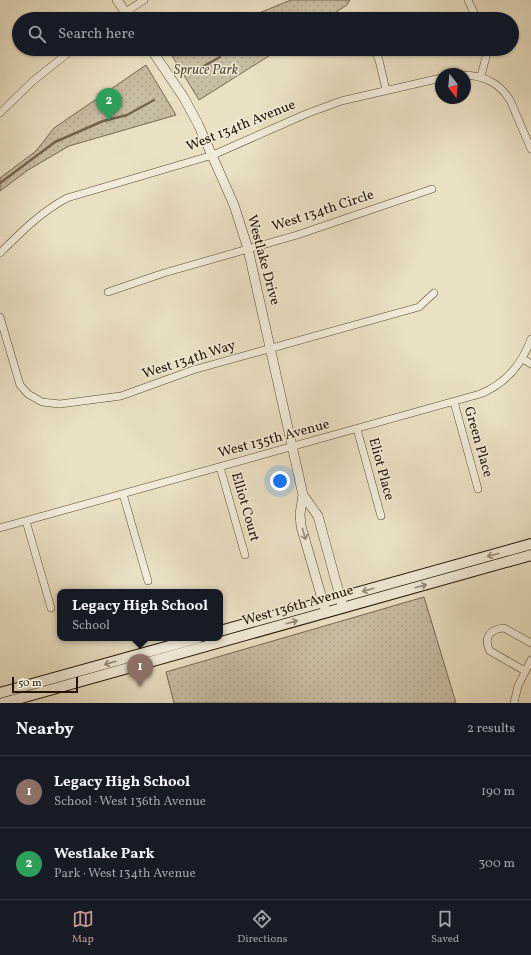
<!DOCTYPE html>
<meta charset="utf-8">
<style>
:root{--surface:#171b24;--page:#20242c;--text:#f1f3f6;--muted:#9ea1a6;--line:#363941;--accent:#c59692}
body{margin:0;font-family:Vollkorn,serif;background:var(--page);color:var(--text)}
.compass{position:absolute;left:435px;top:68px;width:36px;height:36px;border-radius:50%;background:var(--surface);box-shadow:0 1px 3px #0004;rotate:164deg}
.scale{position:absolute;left:12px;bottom:10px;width:66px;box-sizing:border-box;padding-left:4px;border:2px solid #241300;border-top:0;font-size:11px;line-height:14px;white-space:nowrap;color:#241300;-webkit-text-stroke:3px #f1ecd9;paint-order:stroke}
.you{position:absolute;left:280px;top:481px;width:14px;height:14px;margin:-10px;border:3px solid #fff;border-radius:50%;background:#1a73e8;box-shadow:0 0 0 6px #1a73e833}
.badge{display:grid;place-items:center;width:26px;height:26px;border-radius:50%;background:var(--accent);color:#fff;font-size:13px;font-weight:700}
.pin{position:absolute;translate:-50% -33px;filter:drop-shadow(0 1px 2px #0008)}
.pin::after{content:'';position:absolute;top:21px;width:14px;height:12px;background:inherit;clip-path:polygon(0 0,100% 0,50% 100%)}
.popup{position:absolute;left:57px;top:589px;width:166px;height:52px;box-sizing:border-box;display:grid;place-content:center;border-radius:8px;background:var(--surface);filter:drop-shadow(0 1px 3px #0005);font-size:13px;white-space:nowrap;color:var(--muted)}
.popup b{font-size:15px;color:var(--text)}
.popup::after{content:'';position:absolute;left:50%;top:100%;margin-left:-8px;border:8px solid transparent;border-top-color:var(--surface)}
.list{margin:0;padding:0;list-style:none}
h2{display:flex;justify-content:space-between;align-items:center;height:52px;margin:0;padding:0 16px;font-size:17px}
h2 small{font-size:13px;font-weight:400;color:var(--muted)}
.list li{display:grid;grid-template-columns:26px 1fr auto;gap:12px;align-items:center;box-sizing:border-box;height:72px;padding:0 16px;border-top:1px solid var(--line)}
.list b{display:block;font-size:15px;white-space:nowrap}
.list p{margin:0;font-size:13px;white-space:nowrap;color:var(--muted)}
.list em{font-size:13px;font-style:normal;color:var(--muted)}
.icon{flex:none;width:22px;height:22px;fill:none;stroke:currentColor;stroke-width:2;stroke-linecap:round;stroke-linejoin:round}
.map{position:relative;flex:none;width:531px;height:703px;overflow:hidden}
.search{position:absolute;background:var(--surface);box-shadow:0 1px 3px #0004;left:12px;right:12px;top:12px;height:44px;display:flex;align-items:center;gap:10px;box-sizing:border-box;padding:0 14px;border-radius:22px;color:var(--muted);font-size:15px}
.sheet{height:196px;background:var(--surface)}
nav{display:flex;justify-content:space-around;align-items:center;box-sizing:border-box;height:56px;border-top:1px solid var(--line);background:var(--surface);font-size:11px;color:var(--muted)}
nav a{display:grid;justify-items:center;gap:2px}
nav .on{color:var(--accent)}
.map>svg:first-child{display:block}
.grass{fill:url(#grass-dots);stroke:#766852}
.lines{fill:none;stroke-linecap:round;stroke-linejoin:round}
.stream{stroke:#73654d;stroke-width:2.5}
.minor-casing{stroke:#564631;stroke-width:8}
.tertiary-casing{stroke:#564631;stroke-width:10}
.secondary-casing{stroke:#241300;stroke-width:12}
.minor{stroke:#f1ecd9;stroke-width:7}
.tertiary{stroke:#f1ecd9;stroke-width:9}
.secondary{stroke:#f1ecd9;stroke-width:10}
.oneway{stroke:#958a77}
.labels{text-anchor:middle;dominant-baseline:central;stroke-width:3;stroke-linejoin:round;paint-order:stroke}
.park-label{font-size:14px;font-style:italic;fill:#5d4f39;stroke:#f1ecd9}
.street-label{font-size:14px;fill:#241300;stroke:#f1ecd9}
</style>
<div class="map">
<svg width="531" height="703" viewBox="0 0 531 703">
<defs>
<pattern id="grass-dots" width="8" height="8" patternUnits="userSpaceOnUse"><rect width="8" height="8" fill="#c8bea3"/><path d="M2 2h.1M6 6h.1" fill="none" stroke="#aca28b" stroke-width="1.8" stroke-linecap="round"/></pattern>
</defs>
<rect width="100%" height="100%" fill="#eae1c4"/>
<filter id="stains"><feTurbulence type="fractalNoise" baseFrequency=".005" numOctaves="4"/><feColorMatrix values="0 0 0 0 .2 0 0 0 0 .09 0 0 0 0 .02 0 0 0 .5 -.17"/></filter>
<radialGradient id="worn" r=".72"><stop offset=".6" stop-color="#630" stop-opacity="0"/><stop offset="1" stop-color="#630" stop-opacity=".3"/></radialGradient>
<path class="grass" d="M291,0H350L347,5L325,19H244Z
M168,49H280L199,100Z
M146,65L176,115L69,146L28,170L0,191V178L36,151L54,128Z
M424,597L456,703H174L166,672Z"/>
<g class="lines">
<path class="stream" d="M193,72L220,57
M0,183L55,142L103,121L127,115L154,100"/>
<defs>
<path id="minor" d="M468,0L477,19
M115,19L144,0
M374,49L379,60L386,90
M465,75C485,76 499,83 510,100L531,149
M481,76L488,49
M0,113L33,81L73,49
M0,253C21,232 41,212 67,198L213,155L306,114L341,101L441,78
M108,292L164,273L297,235L432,189
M0,317L20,385L28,394L42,402L60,404L121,396L193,370L419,307L434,293
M523,359L531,364
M454,402L478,489
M357,429L381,516
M220,467L245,555
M123,494L148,581
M26,521L51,608
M0,528L480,394C505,384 522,364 531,339
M525,671L490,651C483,638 490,629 504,628L531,643
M514,703L518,686L531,660"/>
<path id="tertiary" d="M117,0L130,19
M151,49L184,98L198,124L234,205L248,249L303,495L300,514L301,526L325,609
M303,495L318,516L342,604"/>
<path id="secondary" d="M220,631L531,544
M0,693L198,638
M3,703L531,555"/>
</defs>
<use href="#minor" class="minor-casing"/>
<use href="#tertiary" class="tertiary-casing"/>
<use href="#secondary" class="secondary-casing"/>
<use href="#minor" class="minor"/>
<use href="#tertiary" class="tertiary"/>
<use href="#secondary" class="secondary"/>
</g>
<defs><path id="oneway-shaft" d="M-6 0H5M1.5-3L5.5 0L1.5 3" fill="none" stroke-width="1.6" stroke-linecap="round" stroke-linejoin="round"/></defs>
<g class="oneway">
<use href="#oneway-shaft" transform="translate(304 534) rotate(74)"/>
<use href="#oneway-shaft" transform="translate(493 555) rotate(165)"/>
<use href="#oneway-shaft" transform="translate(421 586) rotate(-16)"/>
<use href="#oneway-shaft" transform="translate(368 590) rotate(164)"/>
<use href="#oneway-shaft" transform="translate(292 622) rotate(-16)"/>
<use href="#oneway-shaft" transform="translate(110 663) rotate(164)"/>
</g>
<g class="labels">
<g class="park-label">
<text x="206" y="70">Spruce Park</text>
</g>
<g class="street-label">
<text transform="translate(241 126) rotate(-22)">West 134th Avenue</text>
<text transform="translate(323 211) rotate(-18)">West 134th Circle</text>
<text transform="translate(263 260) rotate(75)">Westlake Drive</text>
<text transform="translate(189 360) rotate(-18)">West 134th Way</text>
<text transform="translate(274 439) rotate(-15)">West 135th Avenue</text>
<text transform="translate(478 442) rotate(74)">Green Place</text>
<text transform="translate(381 469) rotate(75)">Eliot Place</text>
<text transform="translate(245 507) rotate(74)">Elliot Court</text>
<text transform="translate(298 606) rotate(-16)">West 136th Avenue</text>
</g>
</g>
<rect width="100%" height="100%" filter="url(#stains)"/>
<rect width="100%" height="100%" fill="url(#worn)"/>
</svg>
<svg class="compass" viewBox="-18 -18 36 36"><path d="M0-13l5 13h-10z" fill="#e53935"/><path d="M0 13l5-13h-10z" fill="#9ea1a6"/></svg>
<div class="scale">50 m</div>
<div class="you"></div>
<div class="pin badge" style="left:140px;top:687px;background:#8d6e63">1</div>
<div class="popup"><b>Legacy High School</b>School</div>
<div class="pin badge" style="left:109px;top:121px;background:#2e9e5b">2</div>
<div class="search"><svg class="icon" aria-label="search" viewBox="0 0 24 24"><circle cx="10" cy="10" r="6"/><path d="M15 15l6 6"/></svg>Search here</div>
</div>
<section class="sheet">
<h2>Nearby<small>2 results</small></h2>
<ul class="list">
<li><span class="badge" style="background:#8d6e63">1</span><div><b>Legacy High School</b><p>School · West 136th Avenue</p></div><em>190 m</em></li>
<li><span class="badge" style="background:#2e9e5b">2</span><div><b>Westlake Park</b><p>Park · West 134th Avenue</p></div><em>300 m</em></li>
</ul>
</section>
<nav>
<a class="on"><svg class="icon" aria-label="map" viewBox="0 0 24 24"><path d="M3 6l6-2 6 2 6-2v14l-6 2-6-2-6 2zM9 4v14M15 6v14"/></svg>Map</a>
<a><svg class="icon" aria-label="directions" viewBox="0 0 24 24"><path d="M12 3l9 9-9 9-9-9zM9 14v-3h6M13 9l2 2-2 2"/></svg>Directions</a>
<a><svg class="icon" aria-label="saved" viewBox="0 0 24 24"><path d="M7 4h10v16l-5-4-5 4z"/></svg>Saved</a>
</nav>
